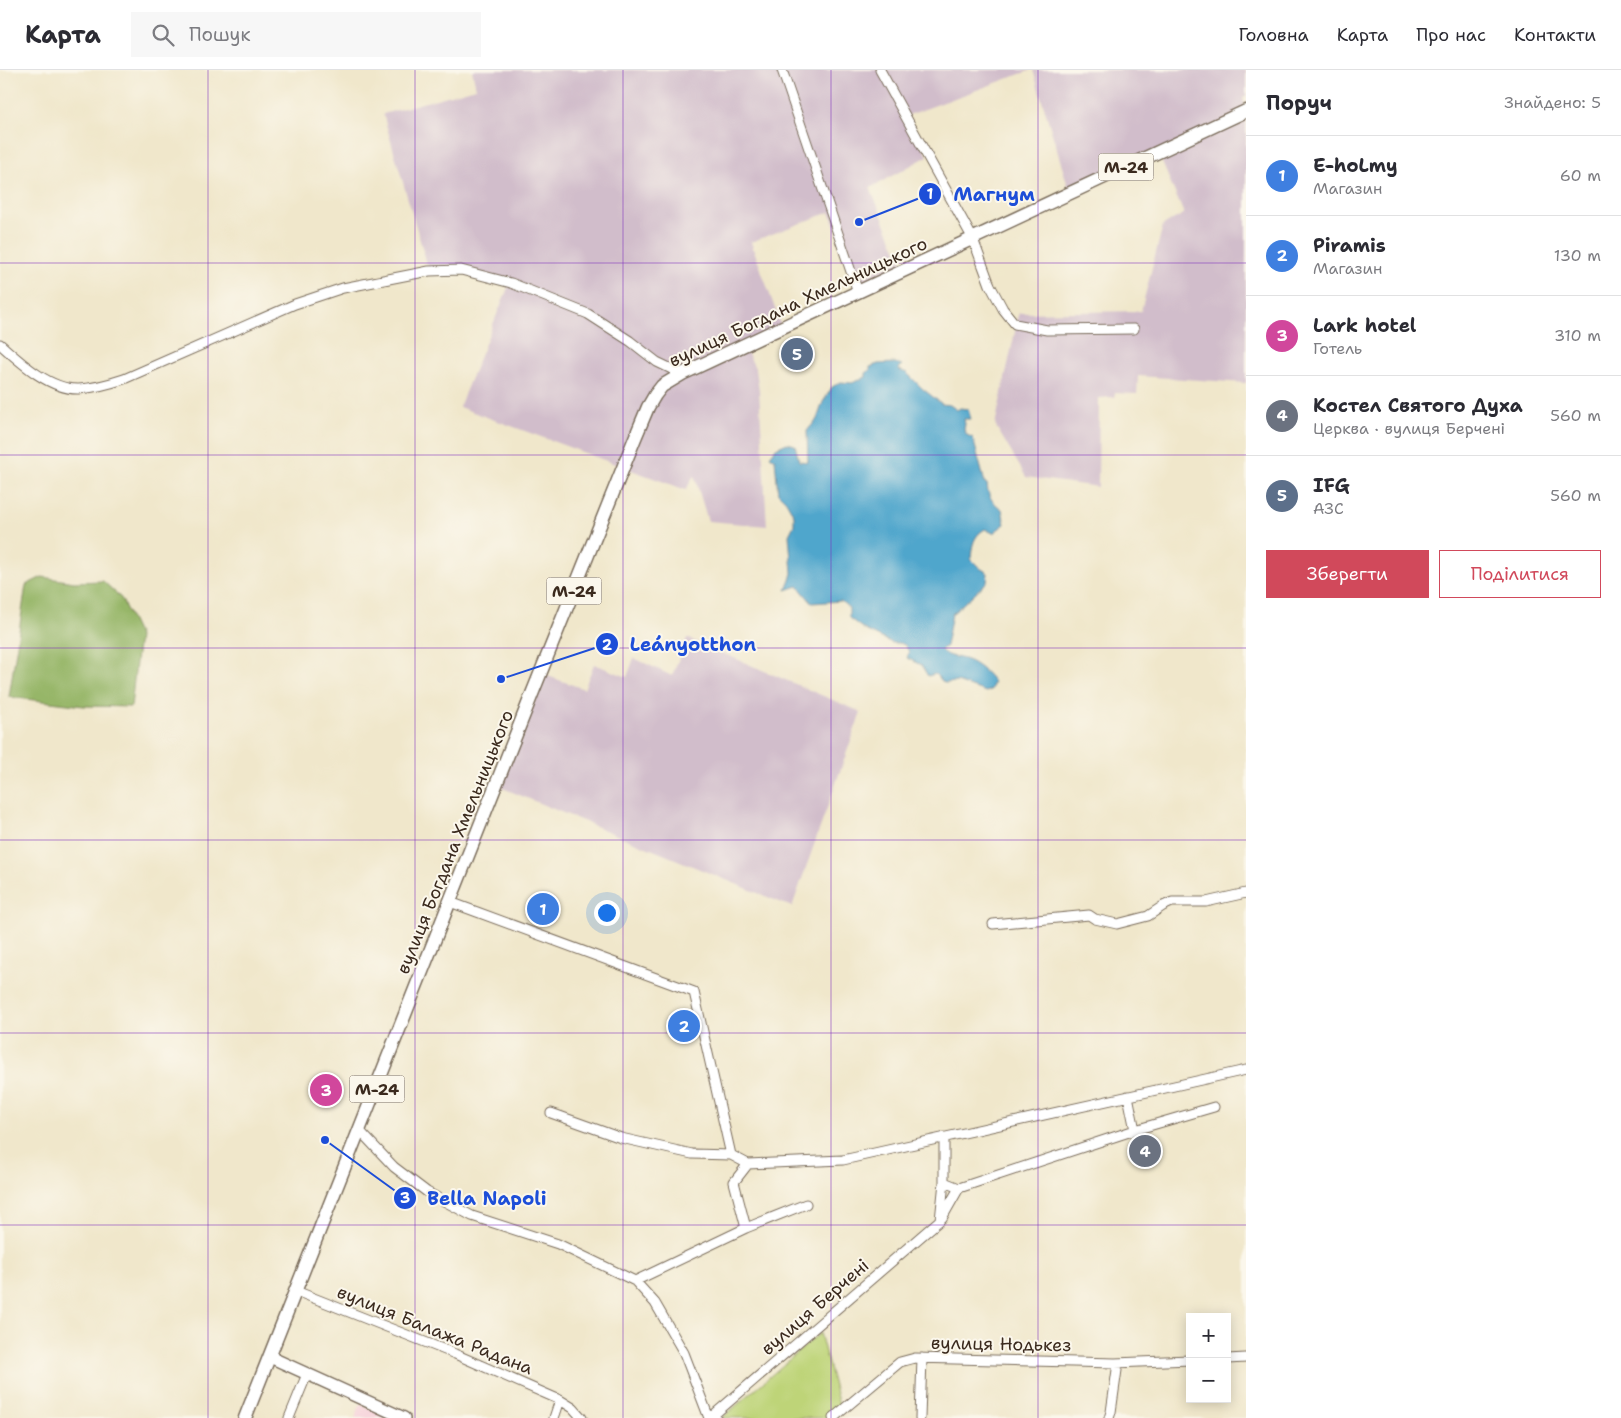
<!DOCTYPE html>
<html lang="uk">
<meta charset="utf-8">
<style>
:root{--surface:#fff;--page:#f7f7f7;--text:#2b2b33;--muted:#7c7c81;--line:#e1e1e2;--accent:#d1495b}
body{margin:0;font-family:"Shantell Sans",sans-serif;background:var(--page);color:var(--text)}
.controls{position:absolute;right:15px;bottom:15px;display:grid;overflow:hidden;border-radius:0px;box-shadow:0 2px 12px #0003}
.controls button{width:45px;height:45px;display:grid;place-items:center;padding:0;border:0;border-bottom:1px solid var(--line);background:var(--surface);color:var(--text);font:25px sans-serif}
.you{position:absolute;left:606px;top:842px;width:18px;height:18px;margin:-12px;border:4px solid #fff;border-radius:50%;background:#1a73e8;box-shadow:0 0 0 8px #1a73e833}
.badge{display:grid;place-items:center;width:32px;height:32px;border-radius:50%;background:var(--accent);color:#fff;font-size:16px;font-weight:700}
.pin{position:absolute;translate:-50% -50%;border:2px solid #fff;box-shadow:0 1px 5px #0006}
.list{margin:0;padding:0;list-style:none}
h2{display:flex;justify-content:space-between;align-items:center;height:65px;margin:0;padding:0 20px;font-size:21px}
h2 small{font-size:16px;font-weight:400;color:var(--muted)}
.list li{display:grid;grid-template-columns:32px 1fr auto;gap:15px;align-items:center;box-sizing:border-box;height:80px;padding:0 20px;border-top:1px solid var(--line)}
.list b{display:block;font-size:19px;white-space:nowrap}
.list p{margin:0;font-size:16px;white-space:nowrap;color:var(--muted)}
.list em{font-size:16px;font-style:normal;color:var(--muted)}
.actions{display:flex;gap:10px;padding:15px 20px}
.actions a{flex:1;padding:11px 0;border:1px solid var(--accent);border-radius:0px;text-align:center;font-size:18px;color:var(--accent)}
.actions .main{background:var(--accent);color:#fff}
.icon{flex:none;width:28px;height:28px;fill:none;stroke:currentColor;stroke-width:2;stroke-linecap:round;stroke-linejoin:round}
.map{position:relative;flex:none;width:1246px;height:1348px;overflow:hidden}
header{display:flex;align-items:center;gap:30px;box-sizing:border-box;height:70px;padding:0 25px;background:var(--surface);border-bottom:1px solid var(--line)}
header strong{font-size:24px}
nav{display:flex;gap:28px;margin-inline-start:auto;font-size:18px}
.search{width:350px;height:45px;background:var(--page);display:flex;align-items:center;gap:12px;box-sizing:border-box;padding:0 18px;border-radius:0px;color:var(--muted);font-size:19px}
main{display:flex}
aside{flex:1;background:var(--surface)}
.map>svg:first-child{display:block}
.built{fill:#f6cfd9}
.industrial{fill:#d1bdcb}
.green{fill:#bed478;stroke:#7c7f4b}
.forest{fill:#96b668;stroke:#687043}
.water{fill:#50a6cc;stroke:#466875}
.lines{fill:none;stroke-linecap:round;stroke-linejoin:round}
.minor-casing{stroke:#7a6c5b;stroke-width:11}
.major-casing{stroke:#7a6c5b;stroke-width:14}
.highway-casing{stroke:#7a6c5b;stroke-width:15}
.minor{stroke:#fff;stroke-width:9}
.major{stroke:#fff;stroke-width:11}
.highway{stroke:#fff;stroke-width:12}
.grid{fill:none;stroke:#7b2cbf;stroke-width:1;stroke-opacity:0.55}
.labels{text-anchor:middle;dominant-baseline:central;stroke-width:4;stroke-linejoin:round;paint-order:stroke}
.shield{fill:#fbf7ec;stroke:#75685c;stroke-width:1}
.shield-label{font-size:16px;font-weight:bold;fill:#3b2a1e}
.street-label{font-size:18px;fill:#3b2a1e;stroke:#fbf7ec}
.leader{fill:none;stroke:#1d4ed8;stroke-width:2}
.callout-dot{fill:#1d4ed8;stroke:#fbf7ec;stroke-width:2}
.mark-label{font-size:15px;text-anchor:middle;font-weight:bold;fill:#fff}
.callout-label{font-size:19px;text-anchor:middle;font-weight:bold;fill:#1d4ed8;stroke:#fbf7ec;stroke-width:4;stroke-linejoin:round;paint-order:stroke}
</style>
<header>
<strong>Карта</strong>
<div class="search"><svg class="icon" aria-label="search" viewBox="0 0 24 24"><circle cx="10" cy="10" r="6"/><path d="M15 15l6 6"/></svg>Пошук</div>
<nav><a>Головна</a><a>Карта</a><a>Про нас</a><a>Контакти</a></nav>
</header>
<main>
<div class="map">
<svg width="1246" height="1348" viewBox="0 0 1246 1348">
<rect width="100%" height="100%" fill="#fbf7ec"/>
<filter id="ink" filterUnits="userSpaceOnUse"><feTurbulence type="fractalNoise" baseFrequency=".02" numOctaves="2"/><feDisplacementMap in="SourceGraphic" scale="10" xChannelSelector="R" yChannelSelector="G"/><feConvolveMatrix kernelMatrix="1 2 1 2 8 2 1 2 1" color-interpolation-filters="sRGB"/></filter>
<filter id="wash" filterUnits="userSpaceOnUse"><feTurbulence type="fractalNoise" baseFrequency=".0096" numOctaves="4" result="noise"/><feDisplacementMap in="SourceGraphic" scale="20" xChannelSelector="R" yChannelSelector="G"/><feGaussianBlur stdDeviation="1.12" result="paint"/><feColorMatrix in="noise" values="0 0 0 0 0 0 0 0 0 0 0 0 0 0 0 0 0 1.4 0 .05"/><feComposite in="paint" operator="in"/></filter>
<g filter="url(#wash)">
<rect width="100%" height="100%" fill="#f0e7cb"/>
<path class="built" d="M360,1334L391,1348H355Z"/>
<path class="industrial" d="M472,0H1031L906,46L928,86L870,118L905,200L858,222L830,142L751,172L782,258L744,276L756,300L759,320L767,456L708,451L694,405L686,420L459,337L510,213L461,200L429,201L383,44L476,18Z
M1033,0H1246V26L1243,28L1246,41V313L1138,306L1137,324L1115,323L1114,327L1099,328L1098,417L1026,407L995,355L1019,243L1141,241L1163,155L1184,144L1158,83L1070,123Z
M687,568L861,642L792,837L500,717L545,605L584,619L594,594L627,607L634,588L672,606Z"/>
<path class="green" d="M820,1263L840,1339L829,1348H722Z"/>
<path class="forest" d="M42,507L74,512L103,511L121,528L139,566L131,637L84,636L9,627L26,515Z"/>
<path class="water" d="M895,293L902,295L898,298L899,300L907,303L923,319L942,334L950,335L957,340L960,338L968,339L971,349H964L965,354L964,360L967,365L973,368L985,413L987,414C988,427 992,432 1002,439L1005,454L993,463L985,459C973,466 972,476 971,489L980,498L988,503L987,512L952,544L946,576L941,580C947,588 957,586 967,590C976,593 989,604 994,612L991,620L986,622L957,612L944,613L935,604L928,606L921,595L907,588L909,582L905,575L900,573H892L865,560L849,548V538L841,531L812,533L798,516L786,520L790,510L792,503L789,465L794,455V445L786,431L778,423L775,389L770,386L776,378L787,373L795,375L799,391L808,392L807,361L817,349L823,332L832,317L841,312L852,313L866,307V303L870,300V297L878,294Z"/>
</g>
<g filter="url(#ink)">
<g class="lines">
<defs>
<path id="minor" d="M782,0L858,222
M880,0L973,169L990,215L1003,239L1015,254L1047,260L1134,259
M0,274C20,292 50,320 79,319C95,318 109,314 124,309L295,234L343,218L429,201L461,200L511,213L588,244L630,271L657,292L682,304
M450,832L694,922L731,1085L748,1094
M993,854L1089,845L1095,849L1117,854L1148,846L1163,836L1172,832H1206L1246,823
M551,1043L621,1068L692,1084L731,1085
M1135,1060L1214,1037
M360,1061L394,1097L427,1122L472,1146L558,1174L635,1211L655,1233L684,1283L709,1348
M944,1112L959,1118L1135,1060L1128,1026
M942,1148L959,1118
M746,1158L806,1134
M635,1211L746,1158L734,1112L748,1094L843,1090L1246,1000
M296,1221L455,1284L560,1330L573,1338L582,1348
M1227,1289L1246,1288
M289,1348L307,1304
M554,1348L560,1330
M710,1348L940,1150L944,1112V1067
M833,1348L900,1292L915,1288L1115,1293L1190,1290
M920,1348L922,1288
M1109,1348L1111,1342L1118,1293"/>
<path id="major" d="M270,1287L404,1348"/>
<path id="highway" d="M245,1348L532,624L635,368L648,337L655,325L662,316L682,304L1246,41"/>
</defs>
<use href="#minor" class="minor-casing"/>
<use href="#major" class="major-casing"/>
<use href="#highway" class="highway-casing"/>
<use href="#minor" class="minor"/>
<use href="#major" class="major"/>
<use href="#highway" class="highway"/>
</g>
</g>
<path class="grid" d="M208,0V1348M415,0V1348M623,0V1348M831,0V1348M1038,0V1348M0,193H1246M0,385H1246M0,578H1246M0,770H1246M0,963H1246M0,1155H1246"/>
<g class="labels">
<g class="shield">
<rect x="1098.5" y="83.5" width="55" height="27" rx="4"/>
<rect x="546.5" y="507.5" width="55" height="27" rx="4"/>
<rect x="349.5" y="1005.5" width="55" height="27" rx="4"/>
</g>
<g class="shield-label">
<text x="1126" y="97">М-24</text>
<text x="574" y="521">М-24</text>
<text x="377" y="1019">М-24</text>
</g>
<g class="street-label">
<text transform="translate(798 232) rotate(-25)">вулиця Богдана Хмельницького</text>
<text transform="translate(455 772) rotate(-68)">вулиця Богдана Хмельницького</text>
<text transform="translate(815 1237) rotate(-41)">вулиця Берчені</text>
<text transform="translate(435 1260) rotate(22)">вулиця Балажа Радана</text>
<text transform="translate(1001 1274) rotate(1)">вулиця Нодькез</text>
</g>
</g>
<path class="leader" d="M859 152L930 124M501 609L607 574M325 1070L405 1128"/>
<g class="callout-dot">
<circle cx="859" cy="152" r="5"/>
<circle cx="501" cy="609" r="5"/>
<circle cx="325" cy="1070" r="5"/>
<circle cx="930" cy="124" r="12"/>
<circle cx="607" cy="574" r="12"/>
<circle cx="405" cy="1128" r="12"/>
</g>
<g class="mark-label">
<text x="930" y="129">1</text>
<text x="607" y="580">2</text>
<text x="405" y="1133">3</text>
</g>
<g class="callout-label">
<text x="994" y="131">Магнум</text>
<text x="693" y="581">Leányotthon</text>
<text x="487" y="1135">Bella Napoli</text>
</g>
</svg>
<div class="controls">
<button>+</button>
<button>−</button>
</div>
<div class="you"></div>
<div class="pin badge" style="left:543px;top:839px;background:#3f7fe0">1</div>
<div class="pin badge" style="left:684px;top:956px;background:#3f7fe0">2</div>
<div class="pin badge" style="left:326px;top:1020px;background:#d1479c">3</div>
<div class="pin badge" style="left:1145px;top:1081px;background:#6b7280">4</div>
<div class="pin badge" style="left:797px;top:284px;background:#5c6f8a">5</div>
</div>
<aside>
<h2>Поруч<small>Знайдено: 5</small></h2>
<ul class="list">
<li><span class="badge" style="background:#3f7fe0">1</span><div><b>E-hoLmy</b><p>Магазин</p></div><em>60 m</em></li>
<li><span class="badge" style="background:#3f7fe0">2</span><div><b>Piramis</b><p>Магазин</p></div><em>130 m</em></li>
<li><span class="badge" style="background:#d1479c">3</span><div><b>Lark hotel</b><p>Готель</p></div><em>310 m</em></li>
<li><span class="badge" style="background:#6b7280">4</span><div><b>Костел Святого Духа</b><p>Церква · вулиця Берчені</p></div><em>560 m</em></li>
<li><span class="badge" style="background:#5c6f8a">5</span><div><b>IFG</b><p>АЗС</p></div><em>560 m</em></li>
</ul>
<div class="actions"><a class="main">Зберегти</a><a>Поділитися</a></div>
</aside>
</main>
